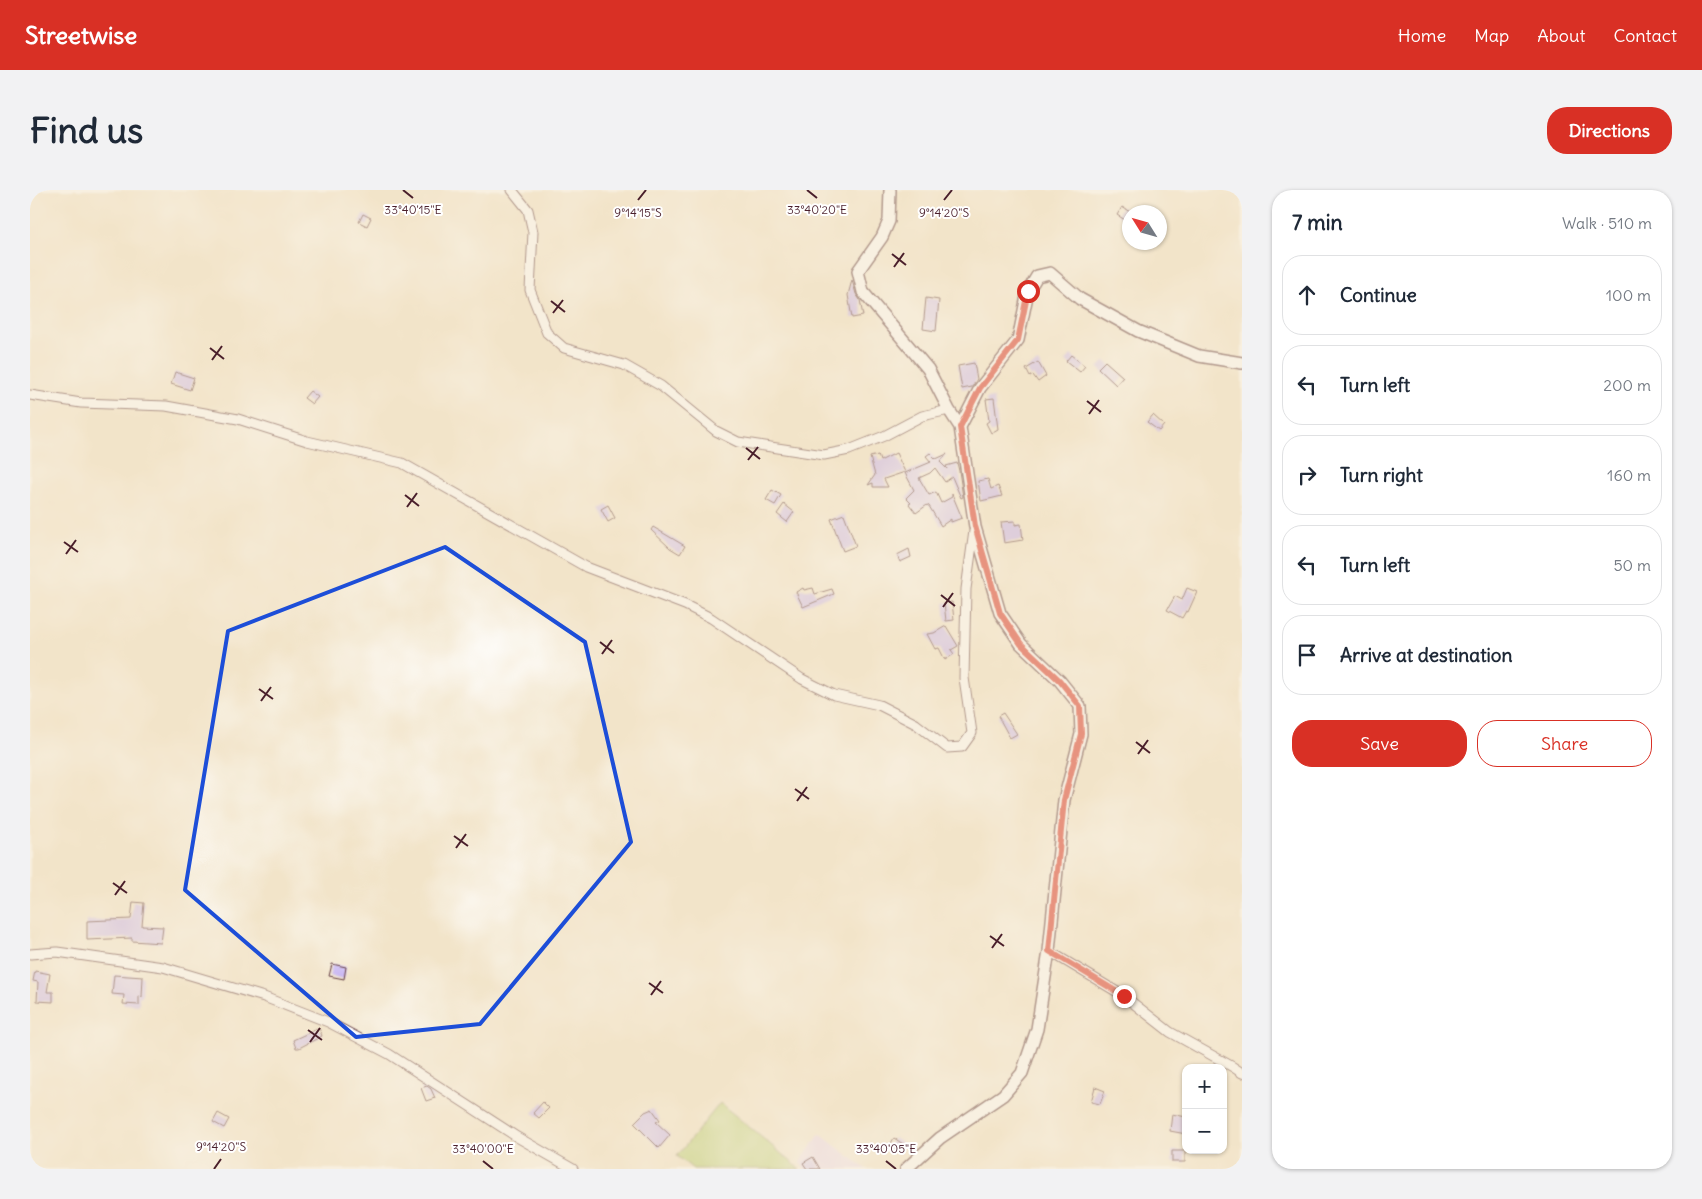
<!DOCTYPE html>
<meta charset="utf-8">
<style>
:root{--surface:#fff;--page:#f2f2f3;--text:#1f2937;--muted:#747a83;--line:#e0e1e3;--accent:#d93025}
body{margin:0;font-family:Delius,sans-serif;background:var(--page);color:var(--text)}
.controls{position:absolute;right:15px;bottom:15px;display:grid;overflow:hidden;border-radius:10px;box-shadow:0 1px 4px #0004}
.controls button{width:45px;height:45px;display:grid;place-items:center;padding:0;border:0;border-bottom:1px solid var(--line);background:var(--surface);color:var(--text);font:25px sans-serif}
.compass{position:absolute;left:1092px;top:15px;width:45px;height:45px;border-radius:50%;background:var(--surface);box-shadow:0 1px 4px #0004;rotate:307deg}
.stop{position:absolute;width:15px;height:15px;margin:-11px;border:4px solid #d93025;border-radius:50%;background:#fff}
.stop.end{background:#d93025;border-color:#fff;box-shadow:0 1px 5px #0008}
.list{margin:0;padding:0;list-style:none}
h2{display:flex;justify-content:space-between;align-items:center;height:65px;margin:0;padding:0 20px;font-size:21px}
h2 small{font-size:16px;font-weight:400;color:var(--muted)}
.list li{display:grid;grid-template-columns:32px 1fr auto;gap:15px;align-items:center;box-sizing:border-box;height:80px;margin:0 10px 10px;padding:0 10px;border:1px solid var(--line);border-radius:20px}
.list b{display:block;font-size:19px;white-space:nowrap}
.list em{font-size:16px;font-style:normal;color:var(--muted)}
.actions{display:flex;gap:10px;padding:15px 20px}
.actions a{flex:1;padding:11px 0;border:1px solid var(--accent);border-radius:20px;text-align:center;font-size:18px;color:var(--accent)}
.actions .main{background:var(--accent);color:#fff}
.icon{flex:none;width:28px;height:28px;fill:none;stroke:currentColor;stroke-width:2;stroke-linecap:round;stroke-linejoin:round}
.map{position:relative;flex:none;width:1212px;height:979px;overflow:hidden;border-radius:20px}
header{display:flex;align-items:center;gap:30px;box-sizing:border-box;height:70px;padding:0 25px;background:var(--accent);color:#fff}
header strong{font-size:24px}
nav{display:flex;gap:28px;margin-inline-start:auto;font-size:18px}
.intro{display:flex;align-items:center;justify-content:space-between;box-sizing:border-box;height:120px;padding:0 30px}
h1{margin:0;font-size:35px}
.button{padding:12px 22px;border-radius:20px;background:var(--accent);color:#fff;font-size:18px;font-weight:700}
main{display:flex;gap:30px;padding:0 30px}
aside{flex:1;background:var(--surface);border-radius:20px;box-shadow:0 1px 4px #0004}
.map>svg:first-child{display:block}
.built{fill:#e7d2ef}
.green{fill:#bad075;stroke:#827850}
.building{fill:#c6b3f1}
.lines{fill:none;stroke-linecap:round;stroke-linejoin:round}
.minor-casing{stroke:#633d43;stroke-width:11}
.tertiary-casing{stroke:#633d43;stroke-width:14}
.minor{stroke:#fff;stroke-width:9}
.tertiary{stroke:#fff;stroke-width:11}
.route{stroke:#d93025;stroke-width:6}
.marked{fill:none;stroke:#1d4ed8;stroke-width:4;stroke-linejoin:round}
.ticks{fill:none;stroke:#4a1f2b;stroke-width:2}
.ticks-label{font-size:12px;text-anchor:middle;fill:#4a1f2b;stroke:#fff;stroke-width:4;stroke-linejoin:round;paint-order:stroke}
</style>
<header>
<strong>Streetwise</strong>
<nav><a>Home</a><a>Map</a><a>About</a><a>Contact</a></nav>
</header>
<div class="intro"><h1>Find us</h1><a class="button">Directions</a></div>
<main>
<div class="map">
<svg width="1212" height="979" viewBox="0 0 1212 979">
<rect width="100%" height="100%" fill="#fff"/>
<filter id="ink" filterUnits="userSpaceOnUse"><feTurbulence type="fractalNoise" baseFrequency=".02" numOctaves="2"/><feDisplacementMap in="SourceGraphic" scale="10" xChannelSelector="R" yChannelSelector="G"/><feConvolveMatrix kernelMatrix="1 2 1 2 8 2 1 2 1" color-interpolation-filters="sRGB"/></filter>
<filter id="wash" filterUnits="userSpaceOnUse"><feTurbulence type="fractalNoise" baseFrequency=".0096" numOctaves="4" result="noise"/><feDisplacementMap in="SourceGraphic" scale="20" xChannelSelector="R" yChannelSelector="G"/><feGaussianBlur stdDeviation="1.12" result="paint"/><feColorMatrix in="noise" values="0 0 0 0 0 0 0 0 0 0 0 0 0 0 0 0 0 1.4 0 .05"/><feComposite in="paint" operator="in"/></filter>
<g filter="url(#wash)">
<rect width="100%" height="100%" fill="#f2e4c9"/>
<path class="built" d="M790,944L836,979H774L770,972Z"/>
<path class="green" d="M690,913L770,979H663L647,966Z"/>
<g id="blocks">
<path class="building" d="M1092,17L1100,22V33L1087,25Z
M333,24L341,28L337,36L329,32Z
M822,90L826,104L830,110L833,126L822,128L818,105Z
M896,108L909,110L906,141L893,139Z
M1041,165L1055,176L1050,182L1036,171Z
M1075,171L1093,187L1086,195L1068,178Z
M1008,172L1016,186L1008,192L1003,185L1000,187L996,179Z
M944,173L947,189L942,197L932,199L928,176Z
M145,182L164,188L160,200L141,194Z
M280,201L288,207L282,214L274,208Z
M964,208L968,239L961,243L956,233L959,231L956,209Z
M1123,225L1134,235L1129,241L1117,232Z
M866,263L875,282L854,289L858,297H843V293L838,295L845,285L840,267L848,265L850,271Z
M900,263L906,269L917,264L910,272L917,279L916,276L927,273L929,281L933,307L931,308L922,287L915,292L905,278L900,283L889,288L899,305L906,302L911,313L922,307V304L932,328L921,332V329L911,336L899,316L897,315L886,323L879,314L881,313L876,308L884,300L875,283L901,272L896,266Z
M958,289L961,299L968,296L972,306L951,311L948,291Z
M742,300L751,305L745,315L736,310Z
M754,314L764,322L757,332L747,324Z
M578,315L585,328L578,332L571,319Z
M814,324L826,356L813,361L801,329Z
M985,331V335L991,334L993,350L974,353L971,332Z
M623,337L655,356L650,364L640,358L621,340Z
M879,359L881,367L870,372L867,365Z
M773,398L774,400L783,398L785,404L802,399L804,404L773,417L766,402Z
M1157,398L1167,402L1158,422L1156,421L1152,428L1137,420L1145,406L1152,410Z
M922,412L924,430L916,431L914,413Z
M916,436L928,456L921,460L924,464L915,470L909,458L905,459L897,444L904,443Z
M973,523L987,544L980,548L968,526Z
M103,712L114,713L112,736L133,737L131,753L102,751V748L57,750V731L101,729Z
M302,774L316,777L314,789L299,786Z
M5,781L20,784L17,802H23V812L7,811L8,792L3,791Z
M84,785L113,787L112,807L109,806V815L93,814L94,805L82,804Z
M289,838L292,846L269,858H266L263,850Z
M397,896L401,899L405,908L396,911L391,898Z
M1065,897L1075,901L1070,914L1061,912Z
M513,912L519,918L509,928L503,923Z
M622,919L630,930L626,932L640,945L629,958L604,933L615,922Z
M188,923L199,929L194,938L183,932Z
M1142,924L1156,927V944L1140,941Z
M864,948L873,954L868,961L860,955Z
M1142,961H1155V972H1142Z
M783,967L790,979H777L773,973Z"/>
</g>
</g>
<g filter="url(#ink)">
<use href="#blocks" fill-opacity="0" stroke="#633d43" stroke-width="1"/>
<g class="lines">
<defs>
<path id="minor" d="M482,0L498,20L503,42L500,100L517,143L534,158L594,175L631,196L686,241L708,252L794,265L819,260L854,246L892,226L919,220
M0,205L51,213L136,216L208,229L277,251L372,273L556,377L655,415L681,428L772,489L804,505L849,515L886,534L917,558L932,557L942,543L934,488L936,399L944,341
M1019,761L1094,806L1140,842L1203,877L1212,883
M0,764L27,762L133,777L234,807L298,832L359,864L487,947L543,979"/>
<path id="tertiary" d="M860,0L859,31L852,47L828,81L833,102L898,179L919,220L930,237
M876,979L910,948L973,905L992,883L1007,839L1019,761L1034,610L1051,544L1050,516L1030,491L991,454L970,423L945,337L930,237L950,198L988,150L998,101L1007,86L1020,83L1050,109L1108,141L1169,166L1212,173"/>
</defs>
<use href="#minor" class="minor-casing"/>
<use href="#tertiary" class="tertiary-casing"/>
<use href="#minor" class="minor"/>
<use href="#tertiary" class="tertiary"/>
</g>
</g>
<g class="lines" filter="url(#ink)">
<path class="route" d="M998,101L988,150L950,198L930,237L945,336L970,423L991,454L1030,491L1050,516L1051,544L1034,610L1019,761L1094,806"/>
</g>
<path d="M0 0H1212V979H0ZM415,357L555,452L601,652L450,834L326,847L155,700L198,441Z" fill="#f2e4c9" fill-opacity=".55" fill-rule="evenodd"/>
<path class="marked" d="M415,357L555,452L601,652L450,834L326,847L155,700L198,441Z"/>
<path class="ticks" d="M373,0L383,8M777,0L787,8M608,10L616,0M914,10L922,0M862,64L876,75M864,77L874,63M521,111L535,122M523,123L533,110M180,158L194,169M182,170L192,156M1057,211L1071,222M1059,224L1069,210M716,258L730,269M718,270L728,257M375,305L389,316M377,317L387,303M34,352L48,362M36,364L46,350M911,405L925,416M913,417L923,403M570,452L584,463M572,464L582,450M229,499L243,509M231,511L241,497M1106,552L1120,563M1108,564L1118,550M765,599L779,609M767,611L777,597M424,646L438,656M426,658L436,644M83,693L97,703M85,705L95,691M960,746L974,756M962,758L972,744M619,793L633,803M621,805L631,791M278,840L292,850M280,852L290,838M453,971L463,979M856,971L866,979M184,979L191,969"/>
<g class="ticks-label">
<text x="383" y="24">33°40'15"E</text>
<text x="787" y="24">33°40'20"E</text>
<text x="914" y="27">9°14'20"S</text>
<text x="608" y="27">9°14'15"S</text>
<text x="191" y="961">9°14'20"S</text>
<text x="453" y="963">33°40'00"E</text>
<text x="856" y="963">33°40'05"E</text>
</g>
</svg>
<div class="controls">
<button>+</button>
<button>−</button>
</div>
<svg class="compass" viewBox="-18 -18 36 36"><path d="M0-13l5 13h-10z" fill="#e53935"/><path d="M0 13l5-13h-10z" fill="#747a83"/></svg>
<div class="stop" style="left:998px;top:101px"></div>
<div class="stop end" style="left:1094px;top:806px"></div>
</div>
<aside>
<h2>7 min<small>Walk · 510 m</small></h2>
<ul class="list">
<li><svg class="icon" aria-label="ahead" viewBox="0 0 24 24"><path d="M12 20V5M6 11l6-6 6 6"/></svg><div><b>Continue</b></div><em>100 m</em></li>
<li><svg class="icon" aria-label="left" viewBox="0 0 24 24"><path d="M17 20v-9H6M10 6l-5 5 5 5"/></svg><div><b>Turn left</b></div><em>200 m</em></li>
<li><svg class="icon" aria-label="right" viewBox="0 0 24 24"><path d="M7 20v-9h11M14 6l5 5-5 5"/></svg><div><b>Turn right</b></div><em>160 m</em></li>
<li><svg class="icon" aria-label="left" viewBox="0 0 24 24"><path d="M17 20v-9H6M10 6l-5 5 5 5"/></svg><div><b>Turn left</b></div><em>50 m</em></li>
<li><svg class="icon" aria-label="arrive" viewBox="0 0 24 24"><path d="M6 21V4h12l-3 4 3 4H6"/></svg><div><b>Arrive at destination</b></div></li>
</ul>
<div class="actions"><a class="main">Save</a><a>Share</a></div>
</aside>
</main>
